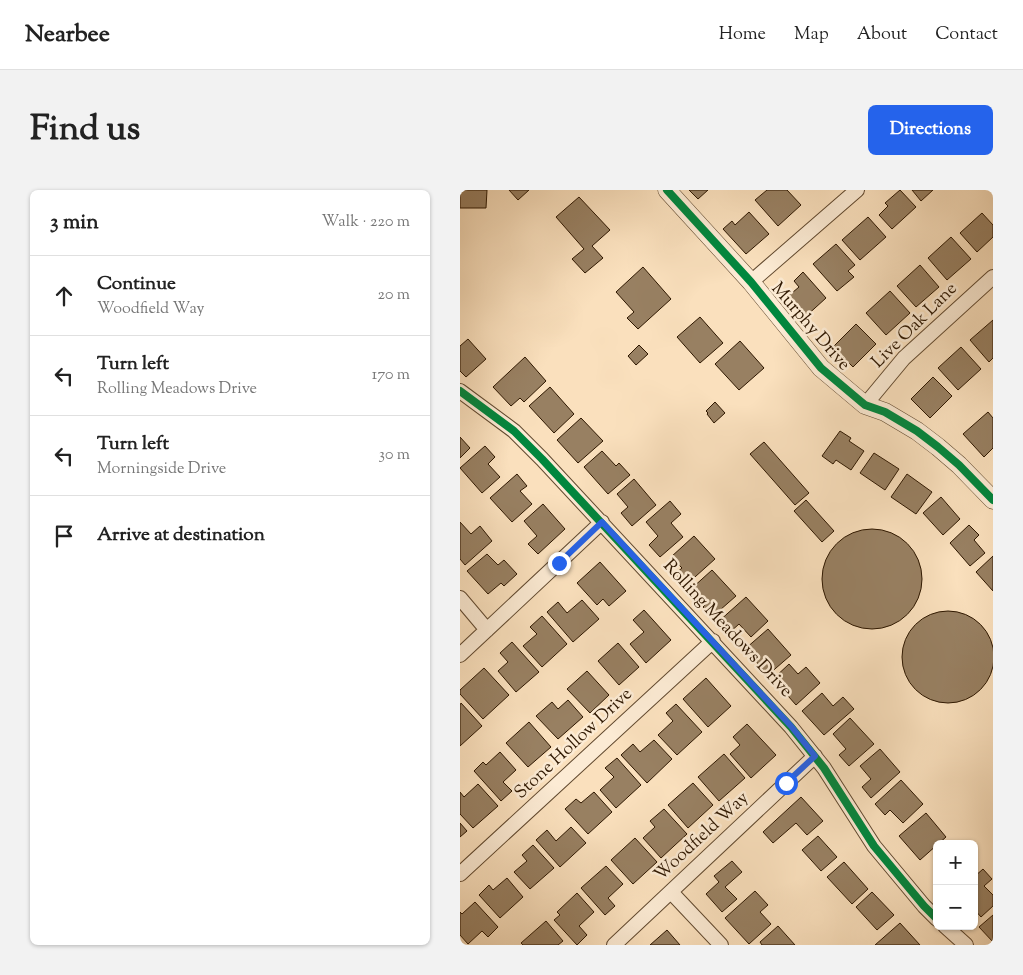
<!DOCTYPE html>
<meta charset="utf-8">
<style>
:root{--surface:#fff;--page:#f2f2f2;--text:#222;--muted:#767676;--line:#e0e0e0;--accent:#2563eb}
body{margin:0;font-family:"Sorts Mill Goudy",serif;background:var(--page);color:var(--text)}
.controls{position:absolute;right:15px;bottom:15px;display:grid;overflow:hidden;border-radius:8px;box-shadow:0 1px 4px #0004}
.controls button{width:45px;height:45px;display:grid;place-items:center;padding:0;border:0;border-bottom:1px solid var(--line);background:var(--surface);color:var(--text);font:25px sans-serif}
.stop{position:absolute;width:15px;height:15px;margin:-11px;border:4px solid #2563eb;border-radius:50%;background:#fff}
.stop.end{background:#2563eb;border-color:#fff;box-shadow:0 1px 5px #0008}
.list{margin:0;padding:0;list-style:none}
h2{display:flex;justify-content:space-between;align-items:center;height:65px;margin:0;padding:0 20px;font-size:21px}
h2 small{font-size:16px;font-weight:400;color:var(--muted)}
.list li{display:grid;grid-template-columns:32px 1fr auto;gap:15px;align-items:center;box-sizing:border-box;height:80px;padding:0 20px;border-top:1px solid var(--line)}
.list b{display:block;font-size:19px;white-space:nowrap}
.list p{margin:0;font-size:16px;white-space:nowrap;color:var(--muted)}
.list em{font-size:16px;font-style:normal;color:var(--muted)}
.icon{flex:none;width:28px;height:28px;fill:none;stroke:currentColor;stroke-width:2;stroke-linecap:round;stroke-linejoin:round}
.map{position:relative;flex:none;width:533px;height:755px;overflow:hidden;border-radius:8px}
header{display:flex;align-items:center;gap:30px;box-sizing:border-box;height:70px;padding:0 25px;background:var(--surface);border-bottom:1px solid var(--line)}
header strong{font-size:24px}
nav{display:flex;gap:28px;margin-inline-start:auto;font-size:18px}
.intro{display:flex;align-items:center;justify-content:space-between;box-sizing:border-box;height:120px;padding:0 30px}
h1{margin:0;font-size:35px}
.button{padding:12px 22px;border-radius:8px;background:var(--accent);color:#fff;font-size:18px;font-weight:700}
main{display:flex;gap:30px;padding:0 30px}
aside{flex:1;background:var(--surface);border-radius:8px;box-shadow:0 1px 4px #0004}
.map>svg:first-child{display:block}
.building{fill:#988062;stroke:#2e1700}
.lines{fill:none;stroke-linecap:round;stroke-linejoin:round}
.minor-casing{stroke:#61492f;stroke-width:16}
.tertiary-casing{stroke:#61492f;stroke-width:19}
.minor{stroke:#fcebd4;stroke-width:14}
.tertiary{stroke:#fcebd4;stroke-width:18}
.cycleway-casing{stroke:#fcebd4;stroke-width:11}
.cycleway{stroke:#00873e;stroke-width:8}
.route{stroke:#2563eb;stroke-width:6}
.labels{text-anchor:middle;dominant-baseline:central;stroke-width:5;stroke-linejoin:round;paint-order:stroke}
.street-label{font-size:18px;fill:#2e1700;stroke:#fcebd4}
</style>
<header>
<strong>Nearbee</strong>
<nav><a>Home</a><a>Map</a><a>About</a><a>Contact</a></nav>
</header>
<div class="intro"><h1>Find us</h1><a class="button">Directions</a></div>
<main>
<aside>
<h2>3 min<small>Walk · 220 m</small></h2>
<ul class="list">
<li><svg class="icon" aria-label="ahead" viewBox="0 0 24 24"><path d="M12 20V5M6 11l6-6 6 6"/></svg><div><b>Continue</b><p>Woodfield Way</p></div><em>20 m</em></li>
<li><svg class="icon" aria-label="left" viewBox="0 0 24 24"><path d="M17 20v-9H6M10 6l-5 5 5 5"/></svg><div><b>Turn left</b><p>Rolling Meadows Drive</p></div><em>170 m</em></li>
<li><svg class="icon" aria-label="left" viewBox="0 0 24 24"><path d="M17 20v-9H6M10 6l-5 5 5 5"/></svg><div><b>Turn left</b><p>Morningside Drive</p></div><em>30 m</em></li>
<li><svg class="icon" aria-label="arrive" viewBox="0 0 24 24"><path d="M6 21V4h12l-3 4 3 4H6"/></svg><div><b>Arrive at destination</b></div></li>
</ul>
</aside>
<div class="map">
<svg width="533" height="755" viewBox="0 0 533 755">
<rect width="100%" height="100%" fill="#fae0bd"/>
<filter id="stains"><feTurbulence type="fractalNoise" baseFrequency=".004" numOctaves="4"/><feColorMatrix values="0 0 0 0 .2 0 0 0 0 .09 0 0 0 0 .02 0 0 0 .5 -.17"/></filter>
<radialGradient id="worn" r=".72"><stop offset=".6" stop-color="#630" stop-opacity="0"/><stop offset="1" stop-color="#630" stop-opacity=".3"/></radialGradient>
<path class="building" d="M0,0H27L26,18H0Z
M49,0H69L58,10Z
M229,0H248L238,9Z
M307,0H327L341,15L318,36L295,10Z
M440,0L456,17L432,39L419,25L428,16L425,13Z
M452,0H473L461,11Z
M119,7L150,40L132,56L143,68L125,83L112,69L124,59L96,27Z
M289,22L309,44L286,64L263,39L272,31L275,35Z
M522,23L533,35V47L517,62L500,43Z
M408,27L426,47L400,70L382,50Z
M491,47L511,69L487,90L468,68Z
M376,54L395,75L388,81L394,87L377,101L353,74Z
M460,75L479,97L456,117L437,96Z
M183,77L211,109L178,139L167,128L174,122L156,102Z
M343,82L366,108L344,128L326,108L339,97L334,91Z
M430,101L450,123L426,145L406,123Z
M240,127L263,153L240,173L217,147Z
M533,130V168L529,172L510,150Z
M396,134L416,154L393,177L373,157Z
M8,149L26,169L6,187L0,181V156Z
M280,151L304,178L279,200L255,174Z
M179,155L188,164L176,175L168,166Z
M501,157L521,179L498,200L478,178Z
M65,167L86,191L64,212L60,208L51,216L33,197Z
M473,187L492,206L470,228L451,209Z
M90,197L114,224L94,243L69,216Z
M255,212L265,223L254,233L247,224L248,223L246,221Z
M528,222L533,228V258L524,267L503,244Z
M121,228L143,251L118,273L97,250Z
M380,241L391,248L389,251L404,261L391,280L376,270L373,274L362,266Z
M0,247L10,258L0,268Z
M304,252L349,303L335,315L290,264Z
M25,256L35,267L28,274L40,287L22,303L0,278Z
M142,261L156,276L159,273L170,285L148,304L124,277Z
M414,263L439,279L425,300L400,283Z
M57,284L67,296L60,301L72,314L52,332L30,308Z
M447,284L472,302L456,324L431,307Z
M174,289L196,315L172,336L161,323L168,317L157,304Z
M481,307L500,329L483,345L463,323Z
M346,310L374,341L362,352L334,321Z
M210,311L221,324L211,333L223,347L200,367L189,355L198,346L186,332Z
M83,314L105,339L78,364L68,354L77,346L64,331Z
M0,332L11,344L20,336L32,351L5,375L0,369Z
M509,335L519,345L514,350L525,363L510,376L490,353Z
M362 389a50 50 0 1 1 100 0a50 50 0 1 1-100 0Z
M234,346L255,369L226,395L215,384L222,378L211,367Z
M27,364L38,375L44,370L57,384L44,396L41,393L28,404L7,381Z
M533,366V401L516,382Z
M140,372L166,401L149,416L143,409L137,415L117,393Z
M252,380L276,406L252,427L243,417L245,415L231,399Z
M286,407L308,431L291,447L279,434L269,443L258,432Z
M122,410L139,429L113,452L87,422L98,412L107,423Z
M184,420L211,450L186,473L170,454L184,442L173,430Z
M442 467a46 46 0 1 1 92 0a46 46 0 1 1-92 0Z
M82,426L107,454L82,477L63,456L77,444L70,437Z
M308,439L331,465L308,485L285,459Z
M52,452L79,482L56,502L38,481L48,472L40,463Z
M158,453L179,477L159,495L138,471Z
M329,474L338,484L346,477L360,493L336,515L313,489Z
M24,478L49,505L23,529L0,504V500Z
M127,481L149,505L130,523L107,499Z
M246,488L271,516L248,537L223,509Z
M362,503L373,516L383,507L394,519L364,545L342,521Z
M108,510L123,527L98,549L76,526L92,512L98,519Z
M1,513L22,536L0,556V515Z
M216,514L242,542L217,565L198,545L213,531L206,523Z
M390,528L414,554L389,576L379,565L386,559L373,544Z
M69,532L91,557L68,577L46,553Z
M287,534L316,565L291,588L270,564L280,555L273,547Z
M194,550L212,569L187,593L161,565L173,554L180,562Z
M420,559L440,582L411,608L402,597L411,589L400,576Z
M40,562L56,580L43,592L52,601L41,611L14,581L23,572L26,575Z
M264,564L285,588L259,611L238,587Z
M157,568L181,595L156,618L140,600L154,587L145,578Z
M441,590L463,614L443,633L430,620L425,625L415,614Z
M233,593L253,615L228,638L208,615Z
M18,594L38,616L13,638L0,624V602L4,607Z
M134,602L152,622L128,644L105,619L116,609L121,613Z
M341,607L363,631L347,645L336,633L313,653L303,642Z
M204,619L227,644L201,668L183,648L195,637L190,631Z
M466,623L486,647L460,670L439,646Z
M0,633L7,641L0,647Z
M111,637L126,653L100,677L76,650L87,640L96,651Z
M358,646L377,667L361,681L342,660Z
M175,648L197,672L173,694L151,670Z
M73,655L94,678L70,699L54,682L67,671L62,665Z
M272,671L282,682L265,697L277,709L262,722L246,704L259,692L254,686Z
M384,672L408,699L392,714L367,687Z
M146,676L163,694L148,708L155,716L145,725L121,698Z
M523,679L532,689L524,696L533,705V716L521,727L514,719V687Z
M47,688L63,707L40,728L19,705L29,695L33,700Z
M295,701L308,715L300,722L311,734L289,754L265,728Z
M412,702L434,725L417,740L396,717Z
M117,703L134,722L119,736L127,745L117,755L94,730L100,725L97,722Z
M15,712L38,737L28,747L22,741L8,754L0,745V722L2,724Z
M533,725V752L519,737Z
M86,731L103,751L98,755H63L61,753Z
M440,733L460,755H415Z
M318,736L335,755H302L300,752Z
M207,740L220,755H190Z"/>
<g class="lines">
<defs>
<path id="minor" d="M291,92L397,0
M0,201L54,241L82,269L331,537L364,578L414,656L464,716L477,729
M405,215L444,168L533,87
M0,408L27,440
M0,465L142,332
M0,684L253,451
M211,702L261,755
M485,736L506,755
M154,755L355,566"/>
<path id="tertiary" d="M207,0L291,92L361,178L405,215L425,222L457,241L478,257L499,275L533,310"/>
</defs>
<use href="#minor" class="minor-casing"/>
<use href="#tertiary" class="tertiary-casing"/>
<use href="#minor" class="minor"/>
<use href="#tertiary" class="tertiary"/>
<defs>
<path id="cycleway" d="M207,0L291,92L361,178L405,215L425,222L457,241L478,257L499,275L533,310
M0,201L54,241L82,269L331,537L364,578L414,656L464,716L477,729"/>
</defs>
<use href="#cycleway" class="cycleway-casing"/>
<use href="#cycleway" class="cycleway"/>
</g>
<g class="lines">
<path class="route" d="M99,373L142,332L331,536L355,566L326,593"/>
</g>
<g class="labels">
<g class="street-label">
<text transform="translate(455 136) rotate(-45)">Live Oak Lane</text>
<text transform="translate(350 137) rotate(49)">Murphy Drive</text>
<text transform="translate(267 439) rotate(47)">Rolling Meadows Drive</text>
<text transform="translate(114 554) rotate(-43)">Stone Hollow Drive</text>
<text transform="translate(242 647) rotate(-43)">Woodfield Way</text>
</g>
</g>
<rect width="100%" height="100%" filter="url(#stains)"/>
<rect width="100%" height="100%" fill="url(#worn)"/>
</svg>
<div class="controls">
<button>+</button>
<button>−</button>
</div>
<div class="stop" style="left:326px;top:593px"></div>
<div class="stop end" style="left:99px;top:373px"></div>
</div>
</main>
